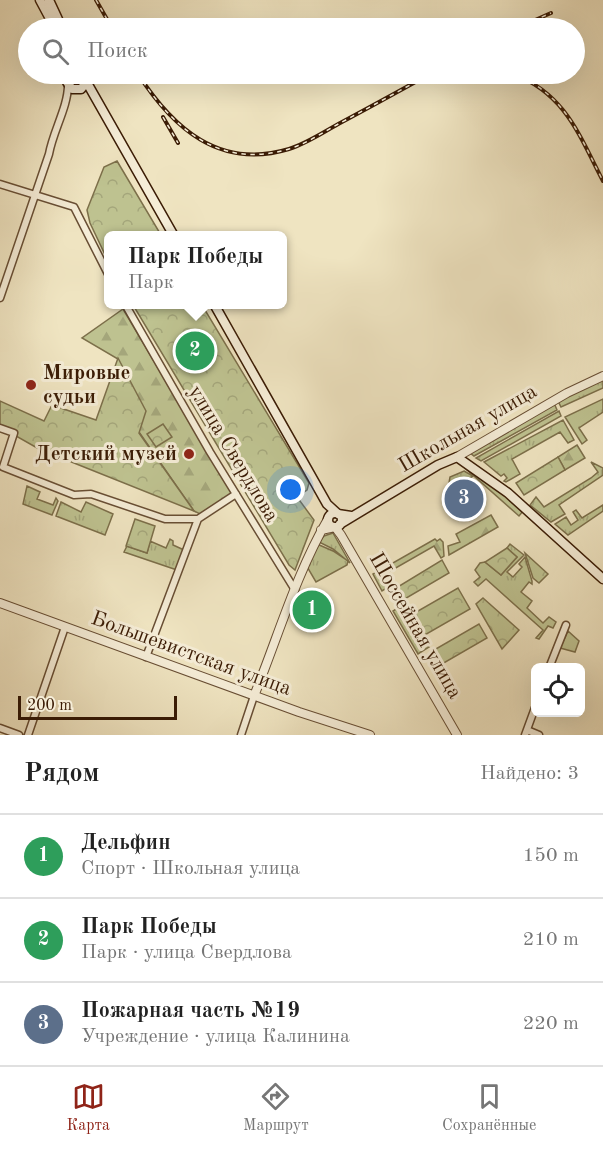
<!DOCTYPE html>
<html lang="ru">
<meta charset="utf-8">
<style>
:root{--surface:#fff;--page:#f6f6f6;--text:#222;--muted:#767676;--line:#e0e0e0;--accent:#8f2418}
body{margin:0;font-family:"Old Standard TT",serif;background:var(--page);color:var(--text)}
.controls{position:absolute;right:18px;bottom:18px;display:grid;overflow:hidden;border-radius:9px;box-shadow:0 6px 24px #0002}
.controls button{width:54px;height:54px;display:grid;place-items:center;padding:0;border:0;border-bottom:2px solid var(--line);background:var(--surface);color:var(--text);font:30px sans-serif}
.scale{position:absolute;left:18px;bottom:15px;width:159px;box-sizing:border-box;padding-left:6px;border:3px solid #3b1c05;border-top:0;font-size:16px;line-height:21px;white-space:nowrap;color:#3b1c05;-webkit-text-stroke:4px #f5edd7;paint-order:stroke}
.you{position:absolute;left:291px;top:490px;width:21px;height:21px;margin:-15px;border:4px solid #fff;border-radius:50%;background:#1a73e8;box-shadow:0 0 0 9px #1a73e833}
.badge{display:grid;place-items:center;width:39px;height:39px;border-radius:50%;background:var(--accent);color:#fff;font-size:20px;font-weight:700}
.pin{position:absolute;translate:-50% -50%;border:3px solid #fff;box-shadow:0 2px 6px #0006}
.popup{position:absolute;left:104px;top:231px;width:183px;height:78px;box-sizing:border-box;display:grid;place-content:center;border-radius:9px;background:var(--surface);filter:drop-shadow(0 2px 4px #0005);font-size:20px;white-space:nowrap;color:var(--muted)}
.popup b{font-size:22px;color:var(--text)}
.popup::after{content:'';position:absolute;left:50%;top:100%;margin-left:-12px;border:12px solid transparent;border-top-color:var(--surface)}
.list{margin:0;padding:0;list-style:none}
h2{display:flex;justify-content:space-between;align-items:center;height:78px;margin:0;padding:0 24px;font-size:26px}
h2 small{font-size:20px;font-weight:400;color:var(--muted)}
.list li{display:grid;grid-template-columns:39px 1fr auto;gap:18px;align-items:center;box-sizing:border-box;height:84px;padding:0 24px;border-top:2px solid var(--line)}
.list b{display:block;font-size:22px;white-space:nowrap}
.list p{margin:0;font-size:20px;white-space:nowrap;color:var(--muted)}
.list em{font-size:20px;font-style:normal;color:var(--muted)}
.icon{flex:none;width:33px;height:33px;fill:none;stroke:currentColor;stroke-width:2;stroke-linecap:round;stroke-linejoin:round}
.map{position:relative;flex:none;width:603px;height:735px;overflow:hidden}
.search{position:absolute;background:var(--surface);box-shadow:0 6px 24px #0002;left:18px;right:18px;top:18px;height:66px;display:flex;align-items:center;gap:15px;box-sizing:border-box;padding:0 21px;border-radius:33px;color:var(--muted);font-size:22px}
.sheet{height:330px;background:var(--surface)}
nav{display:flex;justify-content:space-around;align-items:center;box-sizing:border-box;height:84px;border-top:2px solid var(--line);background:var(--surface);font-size:16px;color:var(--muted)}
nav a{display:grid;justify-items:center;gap:3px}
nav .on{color:var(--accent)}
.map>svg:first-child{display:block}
.grass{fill:url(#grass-tufts);stroke:#7c6f4a;stroke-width:1.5}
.forest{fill:url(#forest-firs);stroke:#7c6f4a;stroke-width:1.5}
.park{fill:url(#park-crowns);stroke:#7c6f4a;stroke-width:1.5}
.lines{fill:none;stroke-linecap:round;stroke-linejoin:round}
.minor-casing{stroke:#684e34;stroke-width:9}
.tertiary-casing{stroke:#684e34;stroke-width:10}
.secondary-casing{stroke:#3b1c05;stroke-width:11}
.minor{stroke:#f5edd7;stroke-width:6}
.tertiary{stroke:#f5edd7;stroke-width:8}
.secondary{stroke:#f5edd7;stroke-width:8}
.rail-casing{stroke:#3b1c05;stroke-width:4}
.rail{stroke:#f5edd7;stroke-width:1.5;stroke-dasharray:4.5;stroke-linecap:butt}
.poi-dot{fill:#8f2418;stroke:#f5edd7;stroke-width:2}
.labels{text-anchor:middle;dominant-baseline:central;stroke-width:6;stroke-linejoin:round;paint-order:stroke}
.poi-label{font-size:21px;font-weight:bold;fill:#3b1c05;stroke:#f5edd7;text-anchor:start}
.street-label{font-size:21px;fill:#3b1c05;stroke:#f5edd7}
</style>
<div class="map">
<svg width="603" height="735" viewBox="0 0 603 735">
<defs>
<pattern id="grass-tufts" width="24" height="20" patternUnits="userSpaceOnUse" patternTransform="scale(1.5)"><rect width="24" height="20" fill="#bec290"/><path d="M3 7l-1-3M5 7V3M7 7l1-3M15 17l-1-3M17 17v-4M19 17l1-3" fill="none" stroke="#a4a67b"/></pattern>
<pattern id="forest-firs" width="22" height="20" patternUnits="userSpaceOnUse" patternTransform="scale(1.5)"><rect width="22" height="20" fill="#bec290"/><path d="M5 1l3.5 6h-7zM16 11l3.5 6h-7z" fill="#a4a67b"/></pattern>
<pattern id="park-crowns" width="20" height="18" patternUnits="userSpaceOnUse" patternTransform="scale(1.5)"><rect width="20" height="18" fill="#bec290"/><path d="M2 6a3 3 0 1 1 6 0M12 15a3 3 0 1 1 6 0" fill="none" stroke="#a4a67b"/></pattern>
</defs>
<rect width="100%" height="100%" fill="#efe4c1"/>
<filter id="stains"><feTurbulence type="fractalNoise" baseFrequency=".00333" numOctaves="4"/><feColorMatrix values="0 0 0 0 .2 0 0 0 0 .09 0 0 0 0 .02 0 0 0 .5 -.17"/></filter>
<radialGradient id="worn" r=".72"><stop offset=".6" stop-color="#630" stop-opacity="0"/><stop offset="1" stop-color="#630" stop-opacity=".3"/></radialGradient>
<path class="grass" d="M603,379V388L561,407L558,401Z
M603,399V412L579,428L587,440L582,444L565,417Z
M554,403L557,410L474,456L469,452Z
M559,411L561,416L481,461L476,458Z
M563,420L574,440L568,443L560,432L512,459L520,474L506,482L504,481L507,478L504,474L501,476L484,462Z
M591,462L603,468V475L559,505L565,514L551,522L530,505L536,497L544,507L591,478L598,472Z
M466,466L496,486L523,511L519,516L465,468Z
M464,471L473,476L453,489L449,483L450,477Z
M27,486L40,492L37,499L53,505L56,498L58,501L52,515L23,504Z
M61,502L81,512L86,502L113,514L105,535L56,516Z
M603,505V511L568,535L555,524L566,517L571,525L578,520L573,512L576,510L582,518Z
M333,533L350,563L333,549L319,542L324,536Z
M170,539L173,541V545L184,550L177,570L124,552L127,546L147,553L150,541L166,548Z
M317,544L333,551L348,561L347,565L316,582L306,565Z
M510,544L524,555L507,572L513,577L522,567L519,564L525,557L532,581V584L529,582L521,592L532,601L527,608L543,623L549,617L556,622L553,628L548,626L539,639L536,638L543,630L486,579L478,586L474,582L480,577L475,570L480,563L485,562L501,575L517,557L507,548Z
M384,568L393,584L382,591L373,574Z
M404,604L429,647L418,654L393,611Z
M568,631L579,641L575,652L560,648Z"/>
<path class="forest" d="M123,309L233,494L202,515L194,511L139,432L118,359L82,338Z
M577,445L585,458L565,470L558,457Z
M491,515L498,527L449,555L448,546L460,542L456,534Z
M435,539L437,541L440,539L443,542L444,556L441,558L434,546L387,573L384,568Z"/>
<path class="park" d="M117,161L161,235L108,236V261L90,223L87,210L104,167Z
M133,305H202L309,483L307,490L297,497L314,520L295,570L289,565Z
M118,358L146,411L139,433L194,511L39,449L0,427V401L44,421L52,405L96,420Z
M163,424L172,437L156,447L147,434Z
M558,457L565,470L524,495L516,483Z
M135,519L155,526L147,553L126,546Z
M507,548L517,557L501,575L485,562Z
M525,553L548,574L539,583L533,578Z
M442,560L449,573L403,600L396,588Z
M458,588L470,609L423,636L411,615Z
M483,598L519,630L502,649L476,604Z
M479,624L487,638L442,664L434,650Z"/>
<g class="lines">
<defs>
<path id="minor" d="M0,184L74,207L108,274
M0,298L49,154C53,131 68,107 68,85
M125,304L210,452L295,590
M0,428L14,433L3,467L74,495L91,494L165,519H198
M146,657L198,519L236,494
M549,668L566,625
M0,728L19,735
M527,730L539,735
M28,735L65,627
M241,735L254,696
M525,735L536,705"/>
<path id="tertiary" d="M457,457L567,393L603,376
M321,530L335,527L341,535L457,735
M0,603L299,712L370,735
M254,696C278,637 296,574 328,519"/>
<path id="secondary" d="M40,0L55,28
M49,0L62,28
M72,74L67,82L72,89H81L85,84V79
M82,74L174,236
M214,304L327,504L338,514L351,516
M328 520a7 7 0 1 1 14 0a7 7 0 1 1-14 0Z
M340,524L438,465L457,457L508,493L603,579"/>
</defs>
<use href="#minor" class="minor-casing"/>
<use href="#tertiary" class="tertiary-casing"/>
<use href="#secondary" class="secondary-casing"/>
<use href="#minor" class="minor"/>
<use href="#tertiary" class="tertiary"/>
<use href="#secondary" class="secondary"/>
<defs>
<path id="rail" d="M96,0L112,28
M517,28L551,13
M138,74C173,128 219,170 289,149C308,143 325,131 342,122C372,106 401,90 430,74
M514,74C566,95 579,135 603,181
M163,117L178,143"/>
</defs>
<use href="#rail" class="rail-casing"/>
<use href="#rail" class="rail"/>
</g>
<g class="poi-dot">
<circle cx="31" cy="385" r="6"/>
<circle cx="189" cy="454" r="6"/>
</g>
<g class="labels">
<g class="poi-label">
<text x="43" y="373">Мировые<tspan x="43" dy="24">судьи</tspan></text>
<text x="177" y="454" text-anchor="end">Детский музей</text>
</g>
<g class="street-label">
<text transform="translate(468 429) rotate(-30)">Школьная улица</text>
<text transform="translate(233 454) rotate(59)">улица Свердлова</text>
<text transform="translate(415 626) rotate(60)">Шоссейная улица</text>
<text transform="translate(191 654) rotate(20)">Большевистская улица</text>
</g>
</g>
<rect width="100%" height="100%" filter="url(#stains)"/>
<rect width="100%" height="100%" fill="url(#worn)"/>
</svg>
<div class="controls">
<button><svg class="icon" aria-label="locate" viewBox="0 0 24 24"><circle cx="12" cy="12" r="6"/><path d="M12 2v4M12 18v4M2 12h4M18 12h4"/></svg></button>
</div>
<div class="scale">200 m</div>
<div class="you"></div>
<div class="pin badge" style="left:312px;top:610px;background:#2e9e5b">1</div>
<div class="pin badge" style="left:195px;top:351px;background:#2e9e5b">2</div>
<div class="popup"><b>Парк Победы</b>Парк</div>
<div class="pin badge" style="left:464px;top:499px;background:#5c6f8a">3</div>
<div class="search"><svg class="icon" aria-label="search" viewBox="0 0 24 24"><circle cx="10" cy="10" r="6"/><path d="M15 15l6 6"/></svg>Поиск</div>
</div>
<section class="sheet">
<h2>Рядом<small>Найдено: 3</small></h2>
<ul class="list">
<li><span class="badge" style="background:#2e9e5b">1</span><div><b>Дельфин</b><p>Спорт · Школьная улица</p></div><em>150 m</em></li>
<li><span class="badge" style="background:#2e9e5b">2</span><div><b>Парк Победы</b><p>Парк · улица Свердлова</p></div><em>210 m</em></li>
<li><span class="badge" style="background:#5c6f8a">3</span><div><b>Пожарная часть №19</b><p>Учреждение · улица Калинина</p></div><em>220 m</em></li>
</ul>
</section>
<nav>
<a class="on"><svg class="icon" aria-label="map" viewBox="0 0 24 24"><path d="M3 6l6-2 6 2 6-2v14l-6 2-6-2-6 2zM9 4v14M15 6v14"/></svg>Карта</a>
<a><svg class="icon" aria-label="directions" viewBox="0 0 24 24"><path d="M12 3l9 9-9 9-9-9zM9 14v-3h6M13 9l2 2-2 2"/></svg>Маршрут</a>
<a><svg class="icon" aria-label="saved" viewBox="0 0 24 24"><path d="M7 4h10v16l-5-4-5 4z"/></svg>Сохранённые</a>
</nav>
